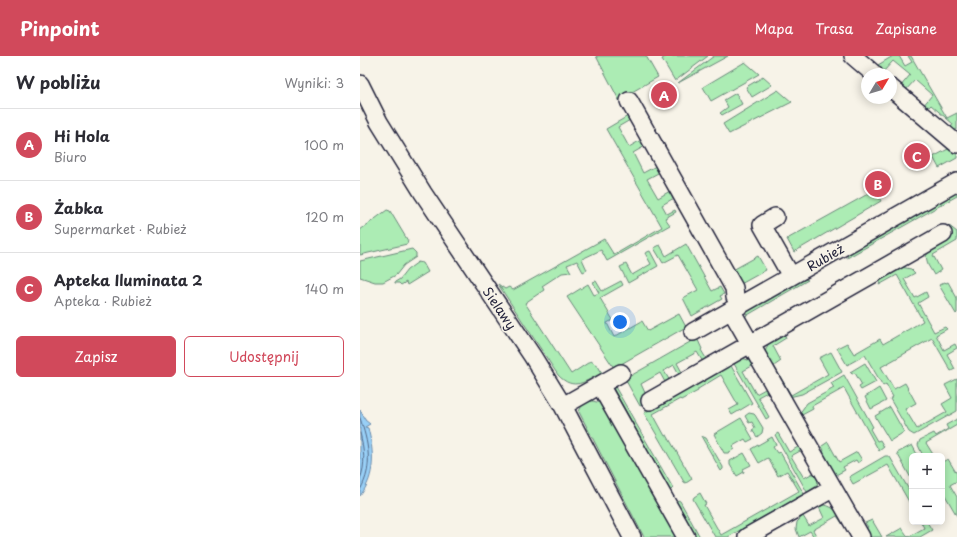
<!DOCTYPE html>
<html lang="pl">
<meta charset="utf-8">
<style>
:root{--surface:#fff;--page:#f2f2f3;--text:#2b2b33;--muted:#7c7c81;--line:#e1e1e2;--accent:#d1495b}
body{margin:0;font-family:"Playpen Sans",sans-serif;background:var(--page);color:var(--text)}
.controls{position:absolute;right:12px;bottom:12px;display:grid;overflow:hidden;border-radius:6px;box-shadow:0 2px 10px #0003}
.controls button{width:36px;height:36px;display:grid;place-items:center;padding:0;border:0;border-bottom:1px solid var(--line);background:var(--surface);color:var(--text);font:20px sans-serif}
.compass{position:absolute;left:501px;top:12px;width:36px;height:36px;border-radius:50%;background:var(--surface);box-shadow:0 2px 10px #0003;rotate:52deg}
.you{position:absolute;left:260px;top:266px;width:14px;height:14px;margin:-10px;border:3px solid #fff;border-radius:50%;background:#1a73e8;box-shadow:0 0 0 6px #1a73e833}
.badge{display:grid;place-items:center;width:26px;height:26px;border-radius:50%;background:var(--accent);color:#fff;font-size:13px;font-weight:700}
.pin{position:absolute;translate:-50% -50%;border:2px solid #fff;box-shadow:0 1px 4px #0006}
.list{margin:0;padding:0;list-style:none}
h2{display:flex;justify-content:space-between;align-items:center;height:52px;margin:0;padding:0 16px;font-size:17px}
h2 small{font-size:13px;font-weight:400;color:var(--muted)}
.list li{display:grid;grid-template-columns:26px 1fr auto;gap:12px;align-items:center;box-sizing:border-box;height:72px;padding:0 16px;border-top:1px solid var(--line)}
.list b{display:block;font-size:15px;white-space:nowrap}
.list p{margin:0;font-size:13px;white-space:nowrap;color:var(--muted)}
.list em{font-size:13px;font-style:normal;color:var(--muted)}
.actions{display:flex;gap:8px;padding:12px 16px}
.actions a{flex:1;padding:9px 0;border:1px solid var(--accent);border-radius:6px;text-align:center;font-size:14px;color:var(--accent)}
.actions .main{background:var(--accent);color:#fff}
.map{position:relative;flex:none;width:597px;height:481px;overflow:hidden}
header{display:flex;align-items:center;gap:24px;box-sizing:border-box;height:56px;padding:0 20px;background:var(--accent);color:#fff}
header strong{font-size:19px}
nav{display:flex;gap:22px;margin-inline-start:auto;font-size:14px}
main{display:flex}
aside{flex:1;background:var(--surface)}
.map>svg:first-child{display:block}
.green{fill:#acecb4;stroke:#678778}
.water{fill:#98cff6;stroke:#698aab}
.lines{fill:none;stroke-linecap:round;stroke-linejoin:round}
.shore{stroke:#516786;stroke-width:1}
.minor-casing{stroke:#22223b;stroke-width:20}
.minor{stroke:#f7f3e8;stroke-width:17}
.labels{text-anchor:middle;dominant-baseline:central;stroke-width:3;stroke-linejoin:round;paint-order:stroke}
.street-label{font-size:13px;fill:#22223b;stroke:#f7f3e8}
</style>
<header>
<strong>Pinpoint</strong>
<nav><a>Mapa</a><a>Trasa</a><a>Zapisane</a></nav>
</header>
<main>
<aside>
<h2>W pobliżu<small>Wyniki: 3</small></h2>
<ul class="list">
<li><span class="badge">A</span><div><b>Hi Hola</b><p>Biuro</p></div><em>100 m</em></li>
<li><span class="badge">B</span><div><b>Żabka</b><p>Supermarket · Rubież</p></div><em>120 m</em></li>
<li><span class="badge">C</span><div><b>Apteka Iluminata 2</b><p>Apteka · Rubież</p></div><em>140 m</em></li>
</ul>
<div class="actions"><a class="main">Zapisz</a><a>Udostępnij</a></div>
</aside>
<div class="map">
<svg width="597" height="481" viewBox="0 0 597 481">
<rect width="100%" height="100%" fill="#f7f3e8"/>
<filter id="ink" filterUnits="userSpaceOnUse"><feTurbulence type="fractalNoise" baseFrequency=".025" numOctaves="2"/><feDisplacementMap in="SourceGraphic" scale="8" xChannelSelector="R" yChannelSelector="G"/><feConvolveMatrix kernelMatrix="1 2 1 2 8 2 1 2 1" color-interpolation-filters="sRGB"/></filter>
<g filter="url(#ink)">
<path class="green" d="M236,0H286L298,21L272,36L273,39L260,46Z
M307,0H348L315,25L302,3Z
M354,0H368L318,27Z
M533,0H539L545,10L552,6L548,0H551L587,62L597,57V74L590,73L593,68L571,49L567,53L563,50L572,39L555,24L545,35L540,31L550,19L533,5L523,16L518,9Z
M385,6L399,18L351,45L343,31Z
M403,21L412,29L392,41L386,31Z
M418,34L432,46L369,78L363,68Z
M376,37L382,48L362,59L360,57L368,51L364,44Z
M268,60L270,64L258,71L269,91L281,84L285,90L273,97L283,117L296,110L300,116L287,123L298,142L310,135L314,142L302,149L307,158L315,154L316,156L305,162L310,169L247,205L241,194L222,203L227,214L223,216L217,205L207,209L211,216L202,217L182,230L184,234L165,247L211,318L231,305L238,310L242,317C225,325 214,336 198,319L138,228L145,233L149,231L153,234L244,183L254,199L302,171L246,73Z
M590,92L597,98V102L579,112L573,101Z
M515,134L521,145L434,196L427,183Z
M597,134V140L487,202L488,196Z
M27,154L30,155L48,185L47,188L0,199V174Z
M588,169L597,176V185L573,199L581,214L574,219L568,209L566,200Z
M326,188L352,235L360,231L364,238L360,240L362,243L332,260L323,242L338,234L318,199L303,207L294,192L300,189L306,200Z
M52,193L56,197V201L44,209L36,219L23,226H15L0,221V205Z
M290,195L298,210L268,227L260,211L266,208L272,219L291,208L285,197Z
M398,200L406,214L379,229L371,215Z
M58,206L63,207L68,216L47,229L46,226L41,229L39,227H35V226L40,223L47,214Z
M541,211L551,213L555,217L544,223L555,242L566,236L568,241L558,247L574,276L585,271L587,273L576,279L584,294L595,288L597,292L587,298L595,313L591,315L572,282L521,311L534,333L545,327L556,347L545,353L557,373L587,356L582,348L592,342L585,329L597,323V355L554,379L549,376L530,343L533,341L526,328L523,330L505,299L487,309L477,292L487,287L494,298L520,283L523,288L563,265L537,219L519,229L522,221Z
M442,222L448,224L386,260L389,253Z
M236,225L242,235L261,225L263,229L240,242L253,264L247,267L254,281L282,265L288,275L319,258L326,271L254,312L207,241L228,228L234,239L239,237L233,226Z
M585,226L586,227L588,226L597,242V257L596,258L579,229Z
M424,277L426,282L413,290L421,305L414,310L431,339L468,318L459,302L471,296L482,316L442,338L429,341L405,296L408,288Z
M337,282L342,293L341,294L347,304L343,306L337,296L317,307L323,318L320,320L314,309L304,315L310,325L306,328L300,317L281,328L286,339L287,346L280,350L265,323Z
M382,302L391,305L394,309L383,315L396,338L407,332L409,335L398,341L409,361L406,363L373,306Z
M505,307L516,326L501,334L499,331L502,329L495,317L492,318L490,316Z
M370,308L392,347L372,359L369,354L378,349L361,319L338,333V335L321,344L320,343L293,358L305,380L307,379L332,423L326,427L324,426L284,357Z
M484,319L513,371L510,373L517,385L520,384L524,391L519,395L484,332L452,350L453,353L440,360L439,358L447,347L474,332L471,327Z
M254,329L313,432L310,435L252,330Z
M519,332L526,345L511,353L505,341Z
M233,345L244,348L319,481H284L219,356C221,349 225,346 233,345Z
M530,351L544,376L530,385L515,360Z
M389,357L394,358L395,359L403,372L402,377L397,381L392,374L395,372L392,366L389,367L385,360Z
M381,362L393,383L387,386L385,383L373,390L374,393L368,397H364L354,378Z
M597,363V369L566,387L574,400H563L558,389L560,384L574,377L576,380L588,373L586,369Z
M418,377L429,396L440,390L442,394L431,400L444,422L455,416L458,425L457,430L447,436L415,379Z
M341,380L346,382L363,411V413L361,415Z
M412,381L416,389L413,391L417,397L420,396L444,438L368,481H355L333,443L334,441L340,437L346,448L344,449L361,479L439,435L427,415L418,420L408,402L399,407L391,393Z
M468,386L479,406L497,396L502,404L498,407L496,404L483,411L485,414L474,420L461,397L464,395L462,390Z
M552,389L558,400H552V424L537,397Z
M384,397L391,409L383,413L384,416L377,420L370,409V405Z
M525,400H529L530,401L552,439V451L528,409L493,428L489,421Z
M588,403L597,418V425L590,429L597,441V460L582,434V406Z
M318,444L320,445L340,481H336L316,446Z
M464,449C474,450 482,460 484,470L477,460L453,474L457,481H454L450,475L439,481L436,473L437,466L443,460L449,470L464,462L459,451Z
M512,464L522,481H509L504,473L508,471L505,467Z
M561,466H567L572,474L560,481H526L542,472L548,481L564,472Z"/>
<path class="water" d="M0,354L5,363V364L10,368L5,371L8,372C14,396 16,419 0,440Z"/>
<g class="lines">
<path class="shore" d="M0,362C8,386 14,410 0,434
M0,377C4,392 6,409 0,423"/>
<defs>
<path id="minor" d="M493,0L514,18
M0,28L19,66L63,137L173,301L203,350L272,481
M531,32L597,88
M269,45L374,232L375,241L379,249
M415,161L402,169L431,220
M371,254L501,481
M333,276L597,126
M240,329L326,481
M290,345L583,178
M203,350L261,317
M387,481L472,433"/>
</defs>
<use href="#minor" class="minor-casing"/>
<use href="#minor" class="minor"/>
</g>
</g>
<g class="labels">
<g class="street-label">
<text transform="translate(465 201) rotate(-30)">Rubież</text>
<text transform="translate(140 252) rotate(56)">Sielawy</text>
</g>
</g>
</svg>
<div class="controls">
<button>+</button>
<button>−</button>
</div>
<svg class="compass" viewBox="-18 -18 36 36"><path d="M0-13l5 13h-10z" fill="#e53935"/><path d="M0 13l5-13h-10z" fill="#7c7c81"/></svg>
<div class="you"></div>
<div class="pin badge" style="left:304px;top:39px">A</div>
<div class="pin badge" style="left:518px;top:128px">B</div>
<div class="pin badge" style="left:557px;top:100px">C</div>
</div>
</main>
